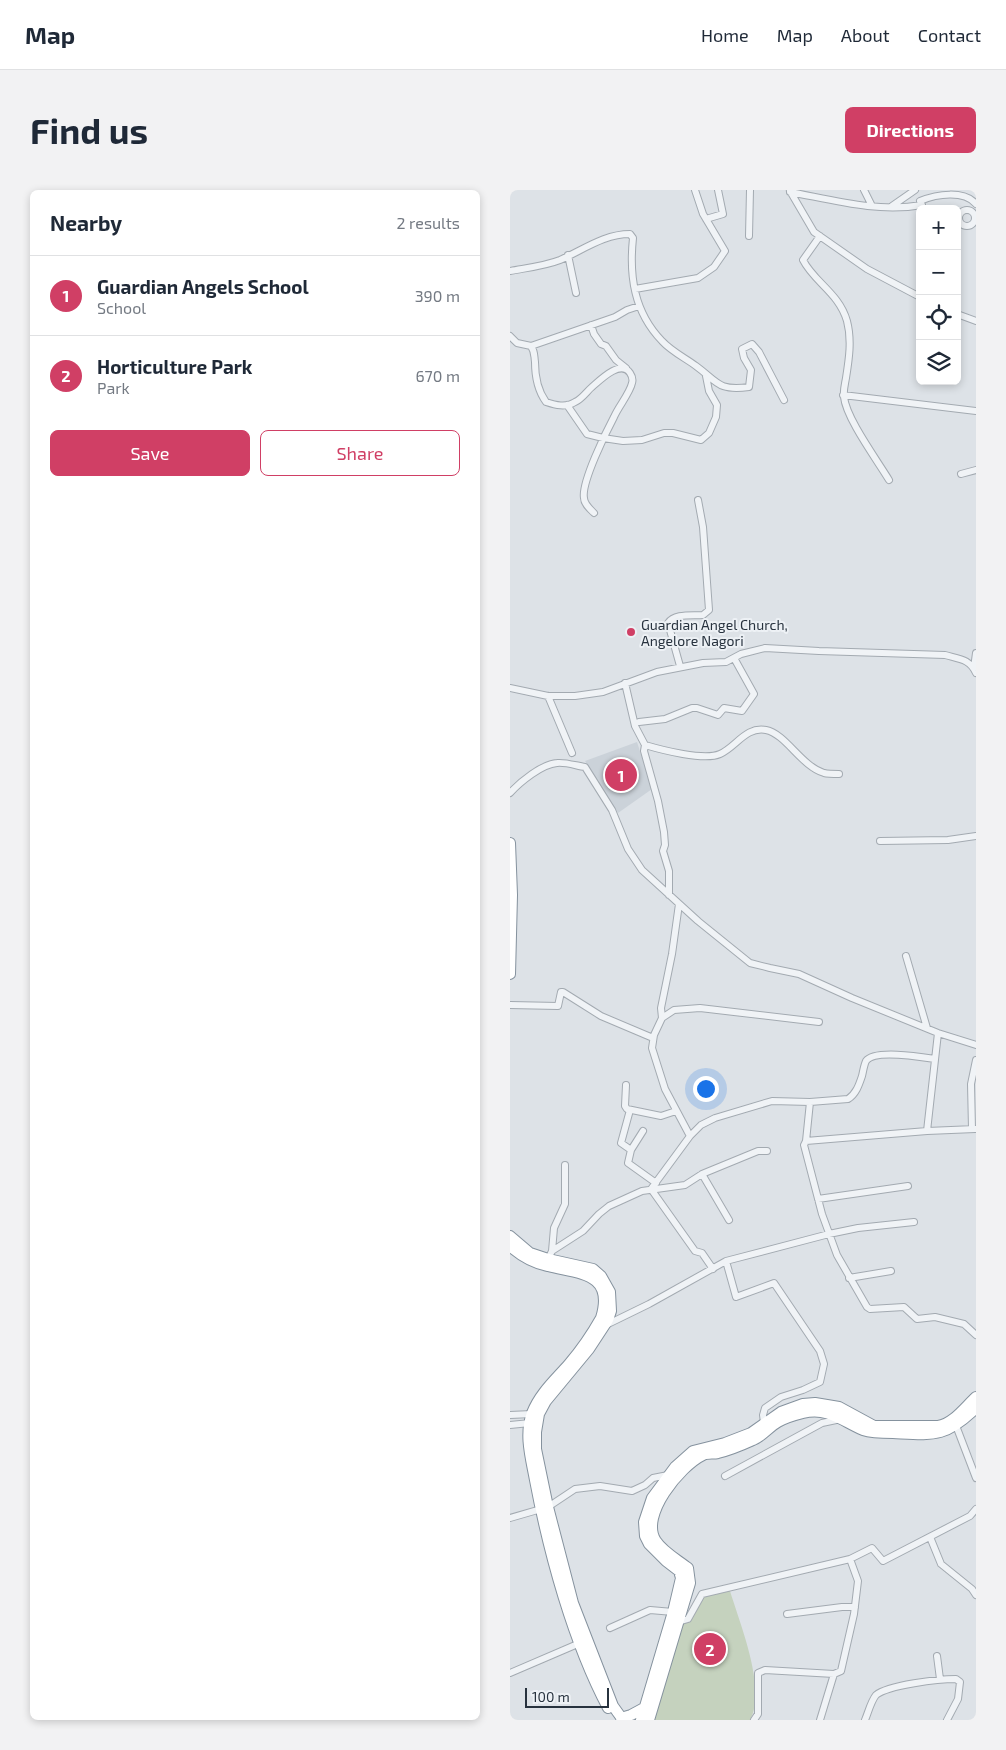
<!DOCTYPE html>
<meta charset="utf-8">
<style>
:root{--surface:#fff;--page:#f2f2f3;--text:#1f2937;--muted:#747a83;--line:#e0e1e3;--accent:#d03f65}
body{margin:0;font-family:"Exo 2",sans-serif;background:var(--page);color:var(--text)}
.controls{position:absolute;right:15px;top:15px;display:grid;overflow:hidden;border-radius:8px;box-shadow:0 2px 8px #0003}
.controls button{width:45px;height:45px;display:grid;place-items:center;padding:0;border:0;border-bottom:1px solid var(--line);background:var(--surface);color:var(--text);font:25px sans-serif}
.scale{position:absolute;left:15px;bottom:12px;width:84px;box-sizing:border-box;padding-left:5px;border:2px solid #27323e;border-top:0;font-size:14px;line-height:18px;white-space:nowrap;color:#27323e;-webkit-text-stroke:4px #edf1f5;paint-order:stroke}
.you{position:absolute;left:195px;top:898px;width:18px;height:18px;margin:-12px;border:4px solid #fff;border-radius:50%;background:#1a73e8;box-shadow:0 0 0 8px #1a73e833}
.badge{display:grid;place-items:center;width:32px;height:32px;border-radius:50%;background:var(--accent);color:#fff;font-size:16px;font-weight:700}
.pin{position:absolute;translate:-50% -50%;border:2px solid #fff;box-shadow:0 1px 5px #0006}
.list{margin:0;padding:0;list-style:none}
h2{display:flex;justify-content:space-between;align-items:center;height:65px;margin:0;padding:0 20px;font-size:21px}
h2 small{font-size:16px;font-weight:400;color:var(--muted)}
.list li{display:grid;grid-template-columns:32px 1fr auto;gap:15px;align-items:center;box-sizing:border-box;height:80px;padding:0 20px;border-top:1px solid var(--line)}
.list b{display:block;font-size:19px;white-space:nowrap}
.list p{margin:0;font-size:16px;white-space:nowrap;color:var(--muted)}
.list em{font-size:16px;font-style:normal;color:var(--muted)}
.actions{display:flex;gap:10px;padding:15px 20px}
.actions a{flex:1;padding:11px 0;border:1px solid var(--accent);border-radius:8px;text-align:center;font-size:18px;color:var(--accent)}
.actions .main{background:var(--accent);color:#fff}
.icon{flex:none;width:28px;height:28px;fill:none;stroke:currentColor;stroke-width:2;stroke-linecap:round;stroke-linejoin:round}
.map{position:relative;flex:none;width:466px;height:1530px;overflow:hidden;border-radius:8px}
header{display:flex;align-items:center;gap:30px;box-sizing:border-box;height:70px;padding:0 25px;background:var(--surface);border-bottom:1px solid var(--line)}
header strong{font-size:24px}
nav{display:flex;gap:28px;margin-inline-start:auto;font-size:18px}
.intro{display:flex;align-items:center;justify-content:space-between;box-sizing:border-box;height:120px;padding:0 30px}
h1{margin:0;font-size:35px}
.button{padding:12px 22px;border-radius:8px;background:var(--accent);color:#fff;font-size:18px;font-weight:700}
main{display:flex;gap:30px;padding:0 30px}
aside{flex:1;background:var(--surface);border-radius:8px;box-shadow:0 2px 8px #0003}
.map>svg:first-child{display:block}
.built{fill:#cbd2d9}
.green{fill:#c5d2be}
.lines{fill:none;stroke-linecap:round;stroke-linejoin:round}
.minor-casing{stroke:#a3aab1;stroke-width:8}
.highway-casing{stroke:#85929e;stroke-width:12}
.minor{stroke:#f0f3f6;stroke-width:6}
.highway{stroke:#fff;stroke-width:10}
.poi-dot{fill:#d03f65;stroke:#edf1f5;stroke-width:2}
.labels{text-anchor:middle;dominant-baseline:central;stroke-width:4;stroke-linejoin:round;paint-order:stroke}
.poi-label{font-size:14px;fill:#27323e;stroke:#edf1f5;text-anchor:start}
</style>
<header>
<strong>Map</strong>
<nav><a>Home</a><a>Map</a><a>About</a><a>Contact</a></nav>
</header>
<div class="intro"><h1>Find us</h1><a class="button">Directions</a></div>
<main>
<aside>
<h2>Nearby<small>2 results</small></h2>
<ul class="list">
<li><span class="badge">1</span><div><b>Guardian Angels School</b><p>School</p></div><em>390 m</em></li>
<li><span class="badge">2</span><div><b>Horticulture Park</b><p>Park</p></div><em>670 m</em></li>
</ul>
<div class="actions"><a class="main">Save</a><a>Share</a></div>
</aside>
<div class="map">
<svg width="466" height="1530" viewBox="0 0 466 1530">
<rect width="100%" height="100%" fill="#dde2e7"/>
<path class="built" d="M127,552L142,599L108,623L75,571Z"/>
<path class="green" d="M220,1401C230,1434 257,1499 240,1530H140L170,1434L180,1431L194,1407Z"/>
<g class="lines">
<defs>
<path id="minor" d="M354,0L362,16
M280,1L304,42L357,79L410,107
M280,2C323,10 368,23 412,15L410,11C427,4 454,0 466,14
M382,16L405,0
M449 28a8 8 0 1 1 16 0a8 8 0 1 1-16 0Z
M196,29L213,24L208,0
M239,46L240,0
M310,46L293,70C304,92 329,103 337,131C342,150 339,169 336,188C335,194 333,201 334,207C336,228 367,270 379,290
M58,65L66,103
M0,81C16,78 35,76 50,70C73,60 94,44 120,44L123,48C119,86 124,122 152,151C161,161 175,168 186,176C208,192 207,201 239,197L241,180L234,168L232,159L242,154L249,162L274,210
M125,99L188,88L204,77L215,61L193,24L185,0
M447,124L466,131
M81,135L84,144L91,154L96,156L106,170L116,178
M0,146L7,153L21,156C25,162 24,165 25,172C25,185 28,201 36,212C45,215 56,218 65,212C72,209 77,201 82,197C90,190 111,169 120,183C122,186 123,190 122,193C120,203 108,217 104,227C96,242 71,293 74,308C74,314 80,319 84,323
M21,156L105,127L117,120L129,116
M333,205L466,221
M57,215L77,244L93,248L113,251L132,250L154,243H163L191,250L199,243L206,227L207,215L199,201L196,186
M451,284L466,280
M170,476L158,433C165,423 182,426 193,425L199,420L193,337L188,310
M464,478L466,463
M115,493L125,536L135,555C152,560 194,571 210,564C226,557 236,536 256,540C276,544 291,576 314,583C318,584 324,584 329,584
M0,498L38,506H65L93,502L147,482L193,473L216,472L231,464L255,458L309,461L435,465C449,469 460,469 466,483
M38,506L62,563
M129,532L155,529L182,518H187L208,525L214,518L232,521L244,504L224,468
M135,555L134,561L148,611L154,642L155,655L153,661L159,681V705
M0,603C10,592 32,574 47,573C56,572 67,576 75,577L102,620L118,659L132,680L188,731L240,773L260,778L289,784L342,808L428,843L466,855
M370,651L438,650L466,646
M396,766L417,838
M0,815L48,816L51,802H53L91,826L143,848
M152,828L151,818L162,764L169,714
M428,843L417,941L296,951L294,955L312,1024L327,1065L357,1117L360,1119L394,1117L407,1129L425,1127L454,1134L466,1145
M116,895L115,916L117,919L151,926L166,921
M300,912L338,909C346,904 349,895 352,886C353,882 354,875 356,871C364,859 412,867 425,869
M120,920L111,953L121,960L118,973L146,993
M462,939L461,894L466,870
M417,941L465,939
M180,946L155,899L142,858L144,845L152,828L164,820L190,818L309,832
M121,960L133,941
M192,984L219,1030
M308,1009L398,996
M42,1061L44,1038L55,1014V975
M38,1069L42,1061L73,1041L89,1024L99,1016L132,1001L175,995L192,984L248,961H257
M216,1071L226,1107L264,1093L310,1161L314,1174L310,1192L293,1200L271,1207L255,1218L253,1225L254,1233
M203,1079L192,1063L185,1061L141,999L180,946L191,935L205,928L262,911L300,912L296,951
M339,1088L381,1081
M96,1135L139,1114L216,1071L319,1044L348,1038L404,1032
M0,1225L22,1224
M445,1233L466,1288
M0,1235L20,1233
M215,1286L312,1233L331,1229
M0,1328L38,1317L65,1299L90,1296L122,1301L135,1295L143,1288L158,1285
M420,1347L431,1374L462,1399L466,1405
M277,1424L332,1417H345
M168,1432L178,1429L192,1404L340,1369L362,1358L373,1371L460,1326L466,1319
M100,1438L140,1420L163,1422
M427,1466L430,1489
M0,1483L70,1453
M244,1530L248,1524V1483L255,1480L324,1484L331,1481L344,1424L348,1391L340,1369
M310,1530L324,1484
M355,1530C358,1523 361,1511 366,1505C378,1495 429,1489 446,1489L450,1492L448,1509L437,1530"/>
<path id="highway" d="M0,653L2,705L0,784
M0,1046L20,1063L38,1069L83,1079L91,1086L100,1102L101,1121L98,1130L79,1159L36,1211L29,1224L26,1242V1259L38,1317L63,1413L103,1516L113,1530
M0,1056C11,1066 23,1073 38,1076C68,1084 105,1082 91,1128C82,1144 71,1160 59,1174C45,1190 30,1203 22,1223C14,1245 21,1268 25,1290C39,1364 63,1452 98,1518
M111,1528L121,1525L134,1518
M131,1530L163,1422L171,1388L169,1381L156,1371L139,1354L135,1346L134,1332L142,1308L165,1277L183,1261L215,1253L241,1243L271,1222L293,1214L305,1213L329,1217L364,1236H428C443,1234 455,1217 466,1207
M139,1530L180,1393L178,1378C168,1370 153,1362 146,1351C129,1326 170,1276 193,1265C197,1263 203,1264 208,1263C220,1260 232,1255 243,1250C253,1246 259,1237 268,1232C275,1228 285,1225 293,1223C318,1217 332,1231 353,1240C362,1243 374,1243 383,1243C424,1245 435,1248 466,1218"/>
</defs>
<use href="#minor" class="minor-casing"/>
<use href="#highway" class="highway-casing"/>
<use href="#minor" class="minor"/>
<use href="#highway" class="highway"/>
</g>
<circle class="poi-dot" cx="121" cy="442" r="5"/>
<g class="labels">
<g class="poi-label">
<text x="131" y="434">Guardian Angel Church,<tspan x="131" dy="16">Angelore Nagori</tspan></text>
</g>
</g>
</svg>
<div class="controls">
<button>+</button>
<button>−</button>
<button><svg class="icon" aria-label="locate" viewBox="0 0 24 24"><circle cx="12" cy="12" r="6"/><path d="M12 2v4M12 18v4M2 12h4M18 12h4"/></svg></button>
<button><svg class="icon" aria-label="layers" viewBox="0 0 24 24"><path d="M12 4l9 5-9 5-9-5zM3 14l9 5 9-5"/></svg></button>
</div>
<div class="scale">100 m</div>
<div class="you"></div>
<div class="pin badge" style="left:111px;top:585px">1</div>
<div class="pin badge" style="left:200px;top:1459px">2</div>
</div>
</main>
